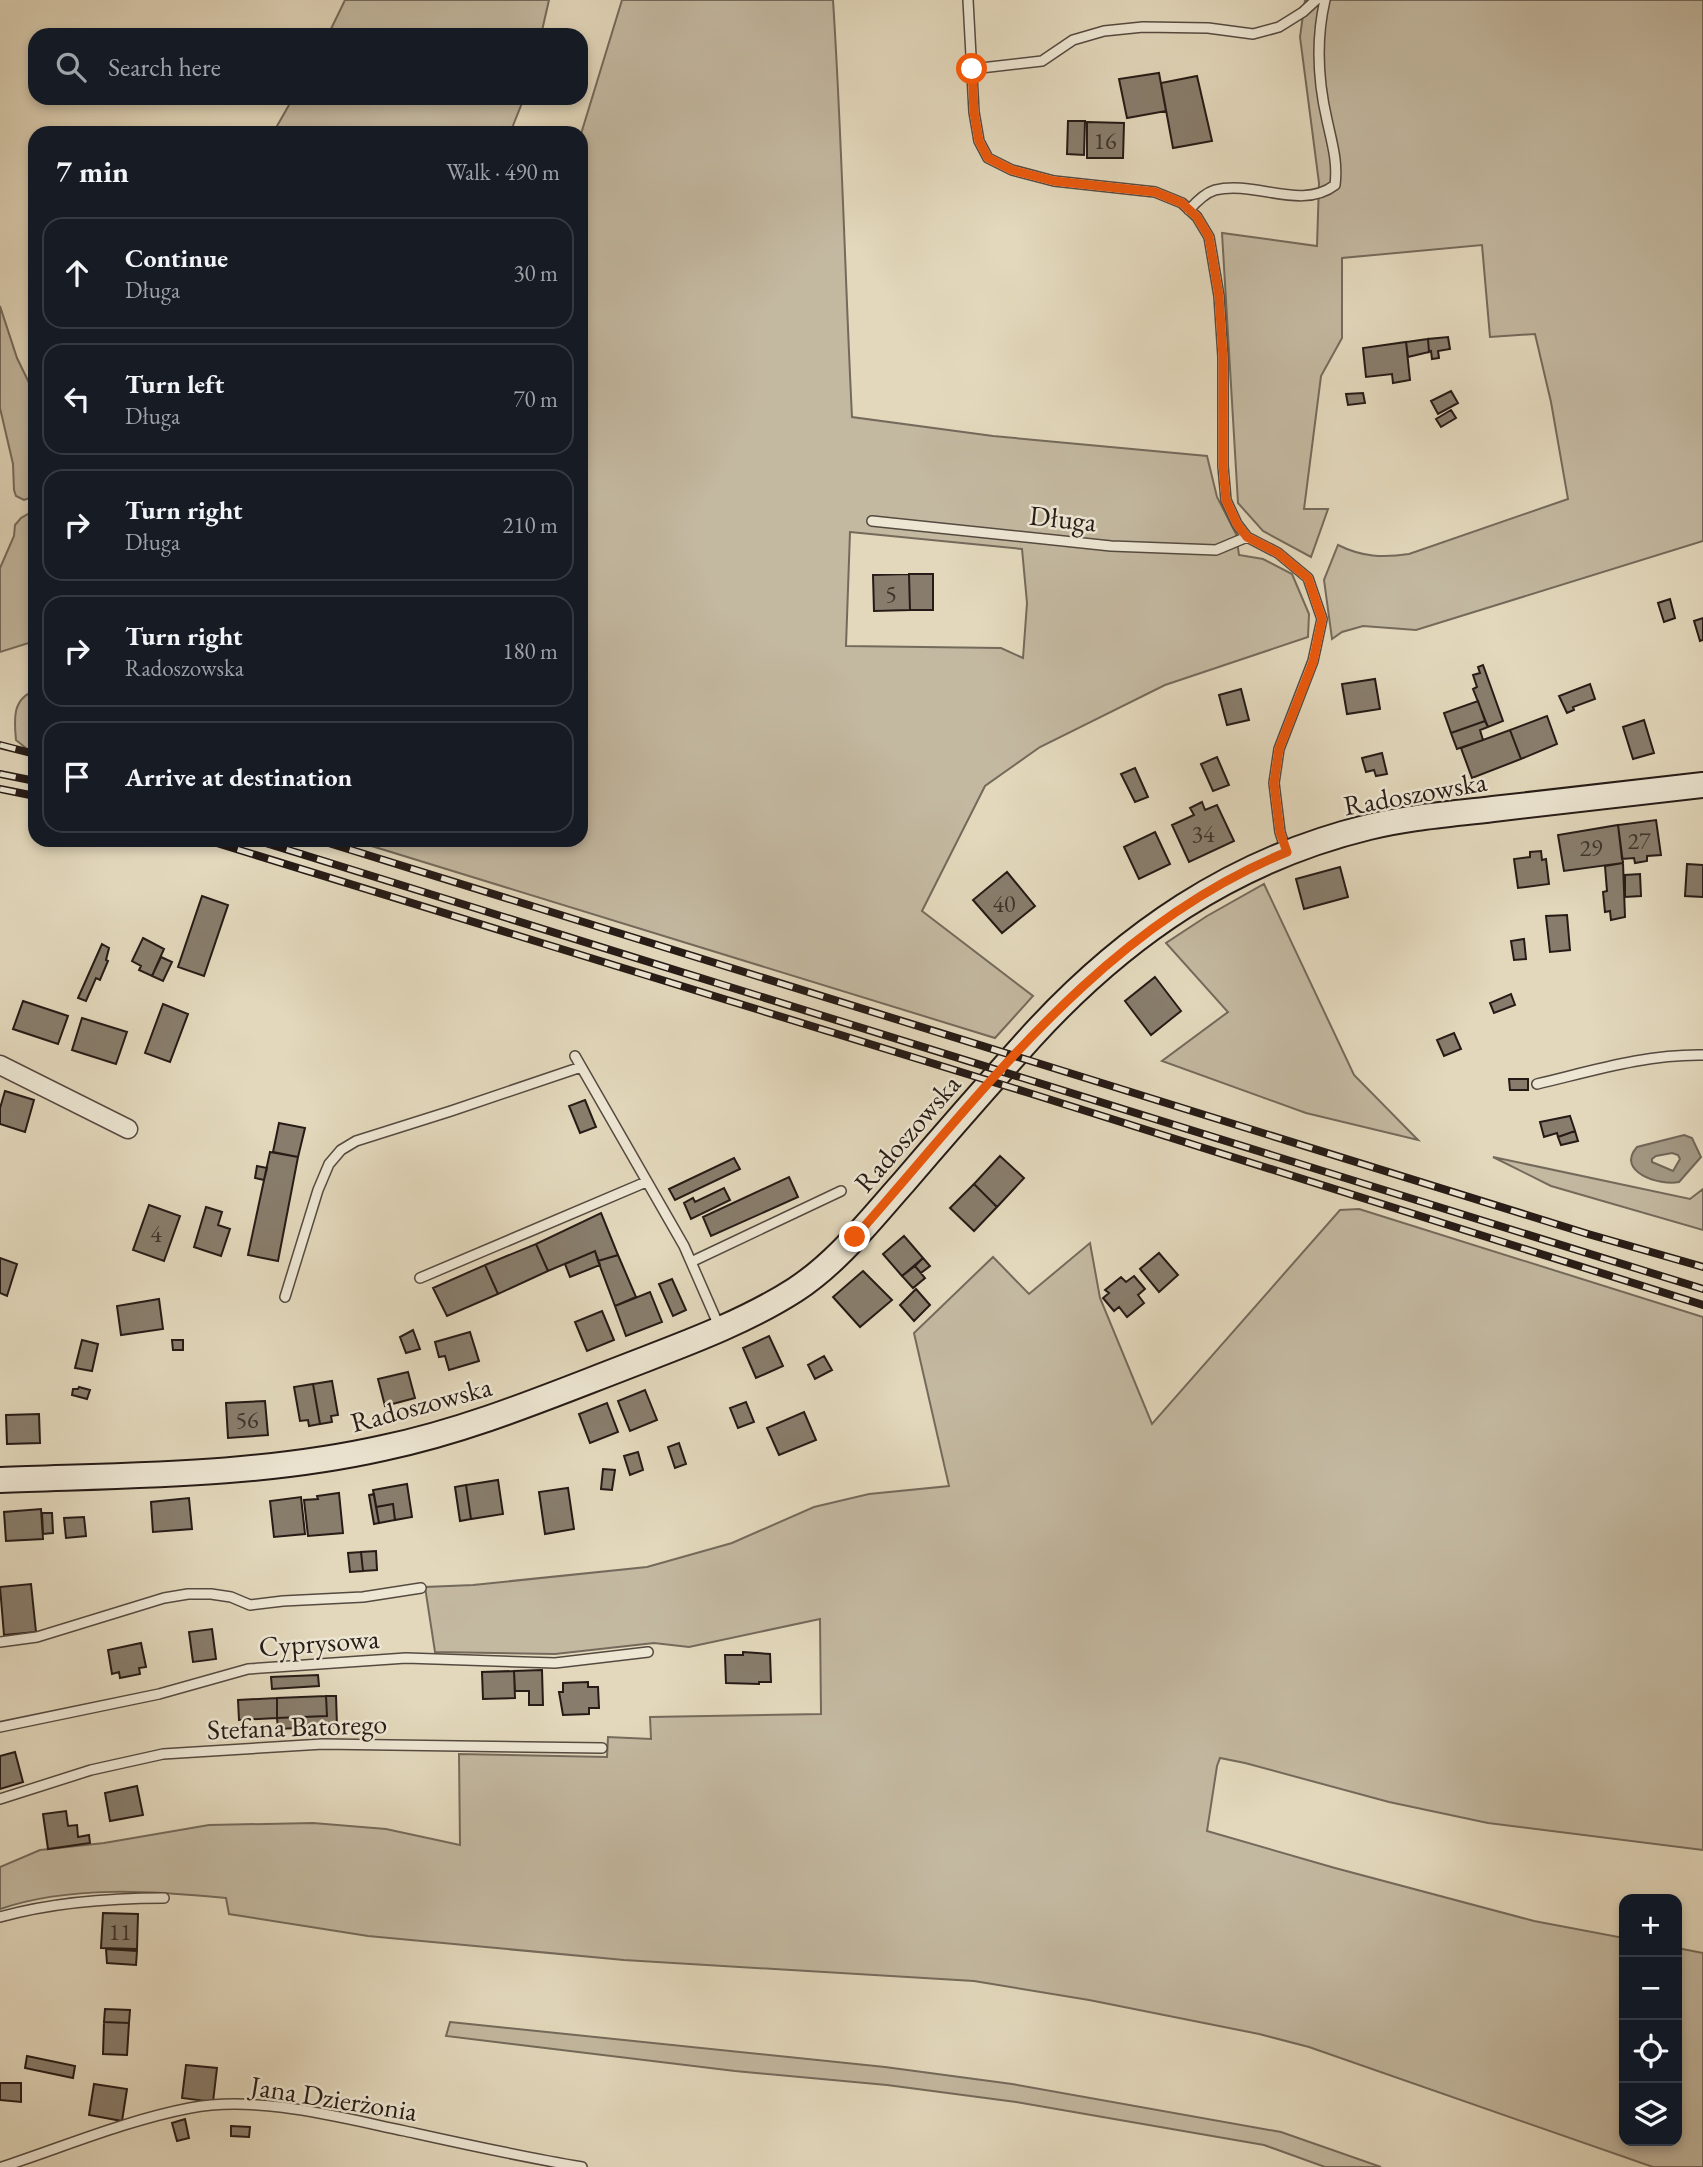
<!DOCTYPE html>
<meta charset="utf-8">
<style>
:root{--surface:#171b24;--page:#20242c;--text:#f1f3f6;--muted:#9ea1a6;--line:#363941}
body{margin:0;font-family:"EB Garamond",serif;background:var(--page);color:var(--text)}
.controls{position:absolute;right:21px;bottom:21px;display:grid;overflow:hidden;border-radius:14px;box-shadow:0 4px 10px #0003}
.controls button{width:63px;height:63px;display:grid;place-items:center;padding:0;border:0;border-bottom:2px solid var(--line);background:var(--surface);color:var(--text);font:35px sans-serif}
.stop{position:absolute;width:21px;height:21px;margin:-16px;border:5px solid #ea580c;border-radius:50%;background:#fff}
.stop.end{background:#ea580c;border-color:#fff;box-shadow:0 2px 7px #0008}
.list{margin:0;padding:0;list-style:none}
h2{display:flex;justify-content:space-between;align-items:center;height:91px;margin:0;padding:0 28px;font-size:30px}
h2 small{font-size:23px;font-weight:400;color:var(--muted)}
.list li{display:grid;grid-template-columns:46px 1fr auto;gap:21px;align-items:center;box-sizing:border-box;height:112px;margin:0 14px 14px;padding:0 14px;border:2px solid var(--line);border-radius:21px}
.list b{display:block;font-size:26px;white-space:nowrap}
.list p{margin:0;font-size:23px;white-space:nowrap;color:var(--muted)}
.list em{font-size:23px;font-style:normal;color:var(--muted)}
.icon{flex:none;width:38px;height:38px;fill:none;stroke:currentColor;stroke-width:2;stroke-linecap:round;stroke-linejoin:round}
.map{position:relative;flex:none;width:1703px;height:2167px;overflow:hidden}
.search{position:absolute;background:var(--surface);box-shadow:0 4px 10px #0003;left:28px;top:28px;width:560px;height:77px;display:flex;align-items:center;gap:18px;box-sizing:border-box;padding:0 24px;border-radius:21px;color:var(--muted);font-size:26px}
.panel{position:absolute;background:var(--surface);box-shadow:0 4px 10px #0003;left:28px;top:126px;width:560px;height:721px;border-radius:21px}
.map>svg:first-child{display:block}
.green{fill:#c3b8a0;stroke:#746a5b;stroke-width:2;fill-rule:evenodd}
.water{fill:#a39884;stroke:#716658;stroke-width:2;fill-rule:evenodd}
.building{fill:#887d6c;stroke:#261b16;stroke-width:2}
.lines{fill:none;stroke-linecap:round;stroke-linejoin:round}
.lane-casing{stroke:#554a40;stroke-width:12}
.street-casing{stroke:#554a40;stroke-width:21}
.secondary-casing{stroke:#261b16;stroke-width:28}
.lane{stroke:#ede6d3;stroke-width:9}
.street{stroke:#ede6d3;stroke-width:18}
.secondary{stroke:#ede6d3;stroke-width:24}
.rail-casing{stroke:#261b16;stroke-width:8}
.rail{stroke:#ede6d3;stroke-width:5;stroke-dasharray:16;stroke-linecap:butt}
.route{stroke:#ea580c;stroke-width:9}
.labels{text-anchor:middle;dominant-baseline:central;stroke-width:5;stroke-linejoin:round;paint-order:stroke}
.number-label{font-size:24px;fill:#3e342c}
.street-label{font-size:28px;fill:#261b16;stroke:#ede6d3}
</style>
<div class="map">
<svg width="1703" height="2167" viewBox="0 0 1703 2167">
<rect width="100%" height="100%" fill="#e3d8bc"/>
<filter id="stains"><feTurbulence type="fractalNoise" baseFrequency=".00286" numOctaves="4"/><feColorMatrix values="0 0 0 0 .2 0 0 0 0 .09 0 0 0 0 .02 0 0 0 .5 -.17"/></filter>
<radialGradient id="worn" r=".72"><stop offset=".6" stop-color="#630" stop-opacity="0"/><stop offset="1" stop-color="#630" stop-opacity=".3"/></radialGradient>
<path class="green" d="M345,0H549L541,35H328Z
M622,0H833C842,139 845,278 852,417L993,436L1207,456L1217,497L1236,534L1239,555L1263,559L1292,574L1309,614L1308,637L1165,685L1040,747L985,786L922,911L1033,996L995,1038L352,840H581V134ZM850,532L1022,549L1027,603L1023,658L1001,648L846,646Z
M1305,0H1703V541L1416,630L1363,626L1342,632L1332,639L1324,580L1338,545C1362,557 1383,558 1409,554L1568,499L1551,402L1535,334L1490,337L1482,245L1342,258V338L1321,376L1304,509H1328L1311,557L1263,531L1238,503L1222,233L1317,246L1319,183L1300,37Z
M293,98H524L510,133H273Z
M0,306L17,358L35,395V492L33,497L24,500L16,496L14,490L13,464L0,408Z
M35,510V641L0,652V568L14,536L15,525L21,518Z
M35,691V749H27L16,740C14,720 12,698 35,691Z
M1264,884L1354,1075L1418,1140L1306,1113L1162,1061L1228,1012L1166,943L1207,916Z
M1493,1157L1690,1199L1703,1189V1230L1551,1186Z
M1359,1209L1703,1317V1850L1488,1823L1389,1802L1245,1763L1220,1758L1217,1766L1207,1831L1335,1868L1534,1921L1624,1938V2141H1677V1981H1681L1677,1979V1948L1703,1953V2167H1653L1309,2047L1259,2034L1089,2000L974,1981L624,1960L368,1936L229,1914L226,1898C152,1891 71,1885 0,1909V1867L40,1850L104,1843L209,1825L313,1823L386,1829L460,1845L459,1754L607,1757L608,1737L651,1739L650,1717L821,1714L820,1619L689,1647L654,1643L555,1654L435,1652L425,1587L473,1585L647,1567L732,1543L814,1507L869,1494L949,1486L914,1333L993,1257L1029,1294L1090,1243L1100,1298L1152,1424L1340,1210Z
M450,2022L885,2067L1012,2084L1281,2132L1381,2167H1325L1264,2145L1016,2102L887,2085L735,2071L446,2036Z"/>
<path class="water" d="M1684,1135L1692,1138L1701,1157L1679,1182C1660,1186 1615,1172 1637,1147ZM1672,1153L1678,1155L1680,1159L1673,1171L1652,1162V1159L1656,1156Z"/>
<path class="building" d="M1159,73L1166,111L1127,118L1119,79Z
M1197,76L1212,141L1173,148L1161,83Z
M1068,121H1085L1084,155L1067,154Z
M1087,122L1124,123L1123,158H1087Z
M1448,337L1450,349L1438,351L1439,358L1432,359L1431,351L1429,352L1428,339Z
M1428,339L1429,352L1408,357L1406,342Z
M1406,342L1410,380L1393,383L1392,374L1366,377L1363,348Z
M1451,391L1458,403L1438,414L1431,401Z
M1363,393L1365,403L1348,405L1346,394Z
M1451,410L1456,418L1441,427L1436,419Z
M909,574L910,610L874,611L873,575Z
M909,574H933V610H910Z
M1670,599L1675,618L1664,622L1658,603Z
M1703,618V640L1700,641L1694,621Z
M1483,665L1503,721L1488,727L1473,689L1477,687L1473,675L1480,673L1478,667Z
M1375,679L1380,709L1347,714L1342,684Z
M1590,684L1595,699L1573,707L1574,710L1567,713L1559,696Z
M1241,689L1249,720L1227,725L1219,695Z
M1478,701L1485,721L1451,733L1444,713Z
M1547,716L1557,744L1521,759L1510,730Z
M1644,720L1654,753L1633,759L1623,727Z
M1485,721L1488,727L1480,730L1483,740L1457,749L1451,733Z
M1510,730L1521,759L1472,778L1461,748Z
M1382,753L1387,774L1376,776L1374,770L1366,772L1362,758Z
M1217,757L1229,785L1213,791L1201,764Z
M1135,768L1148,797L1135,802L1121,774Z
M1202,802L1205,810L1217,805L1234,841L1189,862L1172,825L1194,815L1190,808Z
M1656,820L1661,855L1647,856V861L1635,863L1634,858L1622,859L1618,825Z
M1618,825L1623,863L1564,871L1558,835Z
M1155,832L1170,864L1139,879L1124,847Z
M1541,851L1542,860L1546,859L1549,884L1518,888L1514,859L1530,857V852Z
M1623,863L1625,917L1611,920L1610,911L1605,912L1603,892L1607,891L1605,866Z
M1687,864L1703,865V897L1685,896Z
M1340,867L1348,897L1304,909L1296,879Z
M1007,872L1035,906L1002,933L973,900Z
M1640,874L1641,896L1625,897V875Z
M202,896L228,905L204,976L178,967Z
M1567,915L1570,950L1550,952L1546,916Z
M143,938L164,949L152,976L139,970L141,966L132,961Z
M1524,939L1526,959L1514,960L1511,941Z
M102,944L109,948L106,960L108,961L100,980L96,978L86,1001L78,998Z
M161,957L172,962L163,981L152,976Z
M1155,977L1181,1011L1151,1035L1125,1001Z
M1511,994L1515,1005L1494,1013L1490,1003Z
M23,1001L68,1016L58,1044L13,1029Z
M163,1004L188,1014L170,1062L145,1053Z
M82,1018L127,1032L116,1064L72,1050Z
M1454,1033L1461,1049L1444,1056L1437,1040Z
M1509,1079H1528V1090H1510Z
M5,1091L34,1100L25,1132L0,1124V1108Z
M585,1100L596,1127L580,1133L569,1106Z
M1570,1116L1575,1131L1558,1137L1557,1133L1544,1137L1540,1122Z
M279,1123L305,1128L298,1157L273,1152Z
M1575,1131L1578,1141L1561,1145L1558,1137Z
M270,1152L298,1157L278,1261L248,1255Z
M1000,1156L1024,1178L997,1207L974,1184Z
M734,1158L740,1169L675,1200L669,1189Z
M257,1166L267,1168L264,1180L255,1178Z
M789,1177L798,1197L711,1236L703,1217Z
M974,1184L997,1207L974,1231L950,1208Z
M724,1188L730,1200L691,1219L684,1203L693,1198L695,1202Z
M149,1205L180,1216L164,1261L133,1250Z
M206,1207L222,1212L218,1225L230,1229L221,1256L194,1247Z
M601,1213L618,1255L598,1261L595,1251L548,1271L536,1244Z
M904,1236L923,1258L902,1276L883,1254Z
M536,1244L548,1271L498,1294L485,1265Z
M595,1251L600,1265L570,1277L565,1264Z
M1159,1253L1178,1275L1159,1292L1140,1269Z
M618,1255L636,1297L615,1306L598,1261Z
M0,1258L17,1264L7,1296L0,1293Z
M923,1258L930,1266L921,1273L915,1266Z
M485,1265L498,1294L447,1316L433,1288Z
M915,1266L925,1278L913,1288L902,1276Z
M863,1271L892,1300L860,1327L833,1297Z
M1134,1276L1145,1289L1138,1295L1144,1303L1127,1317L1119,1307L1114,1311L1103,1298L1109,1293L1105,1290L1121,1277L1126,1282Z
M672,1279L686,1310L673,1316L659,1284Z
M916,1289L930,1305L914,1321L900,1305Z
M650,1292L662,1322L626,1336L615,1306Z
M159,1299L163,1329L121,1335L117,1306Z
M602,1311L614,1340L587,1351L575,1322Z
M413,1330L420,1349L406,1353L400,1337Z
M470,1332L479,1361L449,1370L445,1356L439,1357L435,1342Z
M769,1336L783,1366L756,1378L743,1348Z
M82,1340L98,1344L92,1371L75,1368Z
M172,1340H183V1350H173Z
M824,1356L832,1370L815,1379L808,1365Z
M408,1372L415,1398L385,1406L378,1379Z
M332,1381L338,1415L331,1416L332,1422L320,1424L313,1384Z
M313,1384L320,1424L309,1426L308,1420L300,1421L294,1387Z
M79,1387L90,1390L87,1399L72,1395L73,1389H78Z
M645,1390L657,1420L630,1431L618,1401Z
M265,1401L268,1435L228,1438L226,1403Z
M746,1402L754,1422L738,1428L730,1408Z
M607,1403L618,1432L590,1443L579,1414Z
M804,1412L816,1440L779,1455L767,1428Z
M39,1414L40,1443L7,1444L6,1415Z
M679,1443L686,1464L675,1468L668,1447Z
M638,1452L643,1470L630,1475L624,1456Z
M603,1469L615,1470L612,1490L601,1489Z
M498,1480L503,1514L471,1519L466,1485Z
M407,1484L412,1517L395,1520L393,1504L376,1507L373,1490Z
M466,1485L471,1519L460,1521L455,1487Z
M568,1488L574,1529L545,1534L539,1492Z
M339,1493L343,1533L308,1536L304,1500L318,1499L317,1496Z
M374,1494L379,1523L374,1524L369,1495Z
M301,1497L305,1534L274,1537L270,1501Z
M189,1498L192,1529L153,1532L151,1502Z
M393,1504L395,1520L379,1523L376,1507Z
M41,1509L43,1539L6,1541L4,1512Z
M42,1513H52L53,1533L43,1534Z
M84,1517L86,1536L66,1538L64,1518Z
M376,1551L377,1570L363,1571L361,1552Z
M361,1552L363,1571L350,1572L348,1553Z
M31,1584L36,1632L4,1635L0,1587Z
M212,1629L216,1659L193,1662L189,1632Z
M141,1643L146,1667L139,1668L140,1674L120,1678L119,1672L112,1674L108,1650Z
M743,1652L770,1654L771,1682H759V1684L726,1683L725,1655H743Z
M542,1670L543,1705H529V1691H515L514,1671Z
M514,1671L515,1698L483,1699L482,1672Z
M318,1675L319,1686L272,1689L271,1677Z
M588,1682V1687H598L599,1708H589V1714L563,1715L559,1692H563V1683Z
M326,1696H336L337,1726L278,1729L277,1718L327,1716Z
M326,1696L327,1716L277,1718V1698Z
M277,1698V1718L239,1720L238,1700Z
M15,1752L23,1782L0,1789V1756Z
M137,1786L143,1815L110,1821L105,1793Z
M66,1811L68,1826L77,1825L78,1837L89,1835L90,1843L48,1849L43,1814Z
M103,1913L138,1914L137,1949L101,1948Z
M106,1949L137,1951L136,1965L107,1963Z
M105,2009L130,2010L129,2023L104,2022Z
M104,2022L129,2023L127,2055L103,2054Z
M27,2056L75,2066L73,2078L25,2068Z
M186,2065L217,2068L213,2102L182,2098Z
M0,2083H21V2102L0,2100Z
M94,2084L127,2089L122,2121L89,2115Z
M185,2119L189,2138L177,2141L172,2123Z
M231,2126L250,2127L249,2137L231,2136Z"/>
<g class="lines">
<defs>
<path id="lane" d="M968,0L974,112L979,141L988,158L1012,170L1054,181L1155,192L1182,203L1197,217L1209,237L1219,296L1223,357V466L1226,500L1237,524L1247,537L1278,553L1308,578L1322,619L1313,661L1279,749L1274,783L1280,832L1286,851
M972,69L1042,61L1073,40L1104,31L1143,27L1208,28L1253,34L1279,27L1303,12L1316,0
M1189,210C1196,202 1205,193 1215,190C1255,180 1301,211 1335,185C1338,162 1332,143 1327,120C1318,81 1316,39 1325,0
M872,521L1111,546L1216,550L1247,537
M575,1056L684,1246L719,1326
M1537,1084C1592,1071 1646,1054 1703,1055
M691,1262L841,1191
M420,1278L646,1182
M285,1297L318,1190L329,1164L341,1150L356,1141L451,1111L581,1067
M0,1642L37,1637L164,1598L188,1594H211L231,1597L250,1605L283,1601L363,1597L421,1588
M0,1727L159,1694L248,1669L406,1658L555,1663L648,1652
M0,1799L91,1770L163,1754L323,1744L602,1748
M0,1917C54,1902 108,1898 164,1898
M2,2167C63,2147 127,2120 190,2108C257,2095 338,2117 405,2131C464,2144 522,2157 582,2167"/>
<path id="street" d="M0,1065L128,1129"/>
<path id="secondary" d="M0,1480C128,1475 258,1476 383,1448C465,1431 542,1399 620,1369C679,1346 742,1324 795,1290C838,1262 870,1220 904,1182C946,1133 988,1085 1031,1037C1124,935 1233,860 1369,827C1409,817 1452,814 1493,809C1563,801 1633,793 1703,785"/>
</defs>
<use href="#lane" class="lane-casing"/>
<use href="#street" class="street-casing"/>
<use href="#secondary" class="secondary-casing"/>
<use href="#lane" class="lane"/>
<use href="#street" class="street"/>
<use href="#secondary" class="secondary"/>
<defs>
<path id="rail" d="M0,745L35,754
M0,774L35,781
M0,789L35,796
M207,840L1029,1093L1703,1305
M256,840L1703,1289
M319,840L1588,1234L1703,1267"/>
</defs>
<use href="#rail" class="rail-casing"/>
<use href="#rail" class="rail"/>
</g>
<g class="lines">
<path class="route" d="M855,1237C983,1092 1102,927 1287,852L1280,832L1274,783L1279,749L1313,662L1322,619L1308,578L1278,553L1247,537L1237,524L1226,500L1223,466V357L1219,296L1209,237L1197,217L1182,203L1155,192L1054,181L1012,170L988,158L979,141L974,112L972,69"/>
</g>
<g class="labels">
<g class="number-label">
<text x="1105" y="140">16</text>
<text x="891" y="593">5</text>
<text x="1203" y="833">34</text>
<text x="1639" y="840">27</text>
<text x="1591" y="847">29</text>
<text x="1004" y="903">40</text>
<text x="156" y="1233">4</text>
<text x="247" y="1419">56</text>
<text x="120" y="1931">11</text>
</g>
<g class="street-label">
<text transform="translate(1063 518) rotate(6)">Długa</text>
<text transform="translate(1415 793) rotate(-10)">Radoszowska</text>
<text transform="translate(907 1133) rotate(-49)">Radoszowska</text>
<text transform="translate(421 1404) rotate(-15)">Radoszowska</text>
<text transform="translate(319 1642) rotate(-4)">Cyprysowa</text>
<text transform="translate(297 1726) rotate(-2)">Stefana Batorego</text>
<text transform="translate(334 2098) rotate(9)">Jana Dzierżonia</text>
</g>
</g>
<rect width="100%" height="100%" filter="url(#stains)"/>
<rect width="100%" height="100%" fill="url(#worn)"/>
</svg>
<div class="controls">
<button>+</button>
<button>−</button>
<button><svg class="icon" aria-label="locate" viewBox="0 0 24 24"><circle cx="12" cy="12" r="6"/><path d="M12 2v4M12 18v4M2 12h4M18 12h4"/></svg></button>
<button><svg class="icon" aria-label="layers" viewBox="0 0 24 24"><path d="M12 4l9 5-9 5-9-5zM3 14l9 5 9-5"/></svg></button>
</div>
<div class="stop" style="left:972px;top:69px"></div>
<div class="stop end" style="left:855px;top:1237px"></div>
<div class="search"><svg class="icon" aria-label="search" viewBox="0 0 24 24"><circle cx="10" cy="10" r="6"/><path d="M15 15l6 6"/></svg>Search here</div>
<section class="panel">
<h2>7 min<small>Walk · 490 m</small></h2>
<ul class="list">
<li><svg class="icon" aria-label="ahead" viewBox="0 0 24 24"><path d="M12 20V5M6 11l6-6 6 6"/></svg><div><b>Continue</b><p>Długa</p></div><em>30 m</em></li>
<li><svg class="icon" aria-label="left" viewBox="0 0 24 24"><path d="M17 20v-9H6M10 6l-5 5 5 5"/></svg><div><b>Turn left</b><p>Długa</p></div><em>70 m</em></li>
<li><svg class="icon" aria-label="right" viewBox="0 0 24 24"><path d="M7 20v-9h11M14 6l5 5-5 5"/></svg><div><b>Turn right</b><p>Długa</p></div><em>210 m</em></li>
<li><svg class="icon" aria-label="right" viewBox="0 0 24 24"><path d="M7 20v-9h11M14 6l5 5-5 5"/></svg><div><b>Turn right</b><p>Radoszowska</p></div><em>180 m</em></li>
<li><svg class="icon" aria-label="arrive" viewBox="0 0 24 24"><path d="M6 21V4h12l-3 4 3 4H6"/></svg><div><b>Arrive at destination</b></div></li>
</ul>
</section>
</div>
